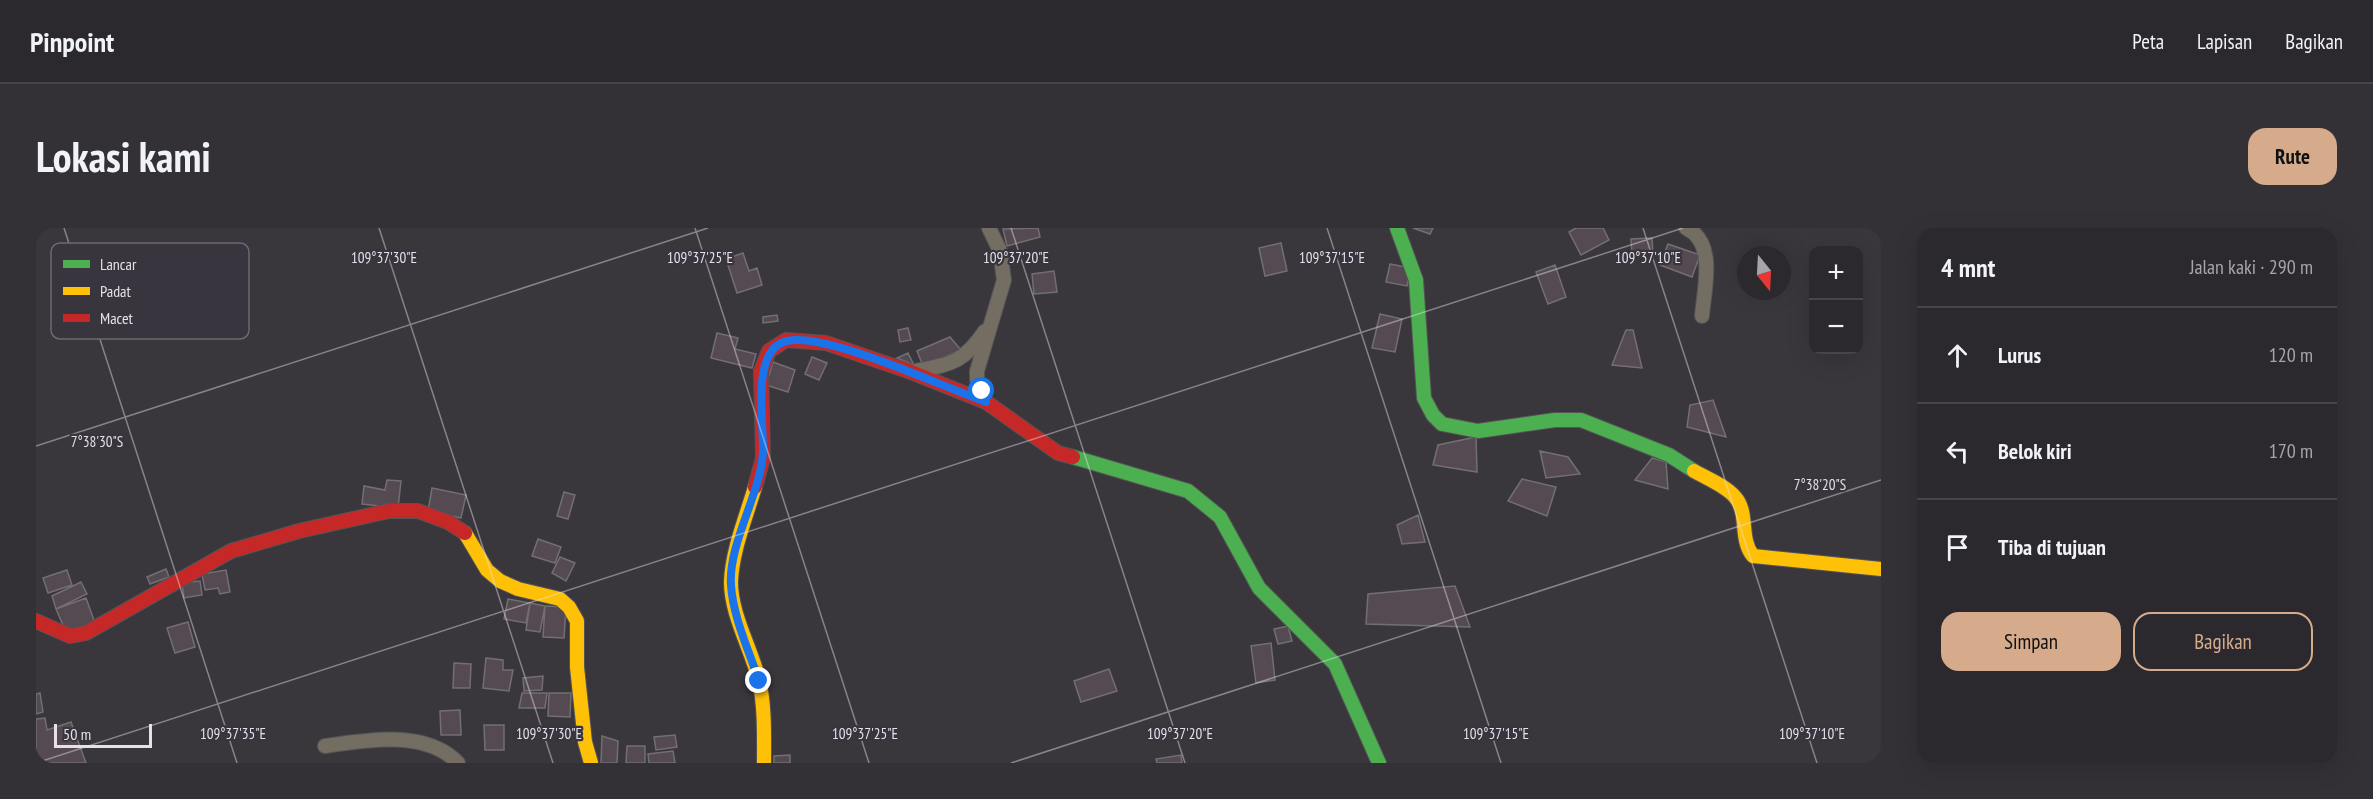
<!DOCTYPE html>
<html lang="id">
<meta charset="utf-8">
<style>
:root{--surface:#2b292d;--page:#333135;--text:#f1f3f6;--muted:#a6a6aa;--line:#474549;--accent:#d6ab8b}
body{margin:0;font-family:"PT Sans Narrow",sans-serif;background:var(--page);color:var(--text)}
.controls{position:absolute;right:18px;top:18px;display:grid;overflow:hidden;border-radius:12px;box-shadow:0 6px 24px #0002}
.controls button{width:54px;height:54px;display:grid;place-items:center;padding:0;border:0;border-bottom:2px solid var(--line);background:var(--surface);color:var(--text);font:30px sans-serif}
.compass{position:absolute;left:1701px;top:18px;width:54px;height:54px;border-radius:50%;background:var(--surface);box-shadow:0 6px 24px #0002;rotate:162deg}
.scale{position:absolute;left:18px;bottom:15px;width:98px;box-sizing:border-box;padding-left:6px;border:3px solid #e4e2e8;border-top:0;font-size:16px;line-height:21px;white-space:nowrap;color:#e4e2e8;-webkit-text-stroke:4px #38353e;paint-order:stroke}
.stop{position:absolute;width:18px;height:18px;margin:-14px;border:4px solid #1a73e8;border-radius:50%;background:#fff}
.stop.end{background:#1a73e8;border-color:#fff;box-shadow:0 2px 6px #0008}
.list{margin:0;padding:0;list-style:none}
h2{display:flex;justify-content:space-between;align-items:center;height:78px;margin:0;padding:0 24px;font-size:26px}
h2 small{font-size:20px;font-weight:400;color:var(--muted)}
.list li{display:grid;grid-template-columns:39px 1fr auto;gap:18px;align-items:center;box-sizing:border-box;height:96px;padding:0 24px;border-top:2px solid var(--line)}
.list b{display:block;font-size:22px;white-space:nowrap}
.list em{font-size:20px;font-style:normal;color:var(--muted)}
.actions{display:flex;gap:12px;padding:18px 24px}
.actions a{flex:1;padding:14px 0;border:2px solid var(--accent);border-radius:18px;text-align:center;font-size:21px;color:var(--accent)}
.actions .main{background:var(--accent);color:#111}
.icon{flex:none;width:33px;height:33px;fill:none;stroke:currentColor;stroke-width:2;stroke-linecap:round;stroke-linejoin:round}
.map{position:relative;flex:none;width:1845px;height:535px;overflow:hidden;border-radius:18px}
header{display:flex;align-items:center;gap:36px;box-sizing:border-box;height:84px;padding:0 30px;background:var(--surface);border-bottom:2px solid var(--line)}
header strong{font-size:28px}
nav{display:flex;gap:33px;margin-inline-start:auto;font-size:21px}
.intro{display:flex;align-items:center;justify-content:space-between;box-sizing:border-box;height:144px;padding:0 36px}
h1{margin:0;font-size:42px}
.button{padding:15px 27px;border-radius:18px;background:var(--accent);color:#111;font-size:21px;font-weight:700}
main{display:flex;gap:36px;padding:0 36px}
aside{flex:1;background:var(--surface);border-radius:18px;box-shadow:0 6px 24px #0002}
.map>svg:first-child{display:block}
.building{fill:#564a52;stroke:#726f72;stroke-width:1.5}
.lines{fill:none;stroke-linecap:round;stroke-linejoin:round}
.street-casing{stroke:#545357;stroke-width:16}
.fast-casing{stroke:#545357;stroke-width:16}
.slow-casing{stroke:#545357;stroke-width:16}
.jam-casing{stroke:#545357;stroke-width:16}
.street{stroke:#736e61;stroke-width:14}
.fast{stroke:#4caf50;stroke-width:14}
.slow{stroke:#ffc107;stroke-width:14}
.jam{stroke:#c62828;stroke-width:14}
.route{stroke:#1a73e8;stroke-width:8}
.ticks{fill:none;stroke:#e4e2e8;stroke-width:1.5;stroke-opacity:0.45}
.key{fill:#38353e;stroke:#6c6971;stroke-width:1.5}
.key-label{font-size:16px;fill:#e4e2e8}
.ticks-label{font-size:15px;text-anchor:middle;fill:#e4e2e8;stroke:#38353e;stroke-width:4.5;stroke-linejoin:round;paint-order:stroke}
</style>
<header>
<strong>Pinpoint</strong>
<nav><a>Peta</a><a>Lapisan</a><a>Bagikan</a></nav>
</header>
<div class="intro"><h1>Lokasi kami</h1><a class="button">Rute</a></div>
<main>
<div class="map">
<svg width="1845" height="535" viewBox="0 0 1845 535">
<rect width="100%" height="100%" fill="#39373c"/>
<path class="building" d="M1002,0L1004,9L971,18L967,1Z
M1377,0H1397L1394,6Z
M1540,0H1567L1573,12L1545,27L1533,4Z
M1616,10L1617,26L1596,27L1595,11Z
M1245,15L1251,43L1229,48L1223,20Z
M1632,16L1664,27L1656,49L1624,37Z
M707,25L713,43L721,40L726,57L701,65L690,31Z
M1354,36L1375,40L1371,58L1350,54Z
M1519,37L1530,69L1512,76L1500,44Z
M1018,43L1021,64L998,66L996,46Z
M1344,86L1366,91L1359,124L1336,120Z
M741,87L742,93L727,95V89Z
M872,100L875,112L864,114L862,102Z
M1590,102H1597L1606,140L1576,137Z
M681,105L702,110L699,121L720,126L716,140L675,130Z
M914,109L925,122L887,138L881,123Z
M872,125L878,137L861,130Z
M776,129L791,135L783,152L769,146Z
M737,134L759,142L752,164L730,157Z
M1677,172L1690,209L1651,199L1654,177Z
M1440,209L1441,244L1397,237L1402,217Z
M1504,223L1532,229L1544,246L1510,250Z
M1616,230L1630,234L1632,261L1599,252Z
M1486,251L1520,259L1511,288L1472,273Z
M351,252L365,253L362,280L326,276L328,258L349,262Z
M396,260L430,267L425,290L392,283Z
M528,264L539,267L532,291L521,288Z
M1382,287L1389,314L1366,316L1361,297Z
M502,311L525,319L519,335L496,328Z
M524,329L539,335L530,353L516,345Z
M130,341L133,349L114,356L111,349Z
M31,342L36,357L12,365L7,350Z
M190,342L194,364L184,366L182,360L169,362L166,346Z
M164,353L166,367L148,370L146,355Z
M45,354L51,366L20,381L16,368Z
M1419,358L1434,399L1330,396L1332,366Z
M50,370L59,395L30,404L20,381Z
M472,371L494,375L490,395L468,391Z
M494,375L509,378L504,404L490,402Z
M509,378L530,379L528,410L507,409Z
M152,394L159,419L139,425L131,400Z
M1252,398L1256,413L1242,416L1238,401Z
M1235,415L1239,452L1220,455L1215,418Z
M450,430L467,432V442H477L473,463L447,460Z
M418,435L435,436L434,460H417Z
M1073,441L1081,463L1045,474L1038,453Z
M507,448L506,462L488,463L487,450Z
M4,465L7,484L0,486V466Z
M486,465H511L509,480H483Z
M513,465H535L534,489L512,488Z
M424,482L425,507H405L404,483Z
M9,490L11,502L35,494L50,535H0V491Z
M448,497H468V522H449Z
M639,507L641,519L620,522L618,509Z
M566,508L582,513L581,535H565Z
M591,518H609V535H590Z
M637,523L639,535H613L612,526Z
M754,527V535H738V528Z
M1145,527L1146,535H1121L1120,531Z"/>
<g class="lines">
<defs>
<path id="street" d="M1650,0C1681,14 1668,61 1666,88
M875,144C913,136 926,137 949,103
M950,174L941,151V143L968,52L964,23L953,0
M289,518C331,512 390,501 422,535"/>
<path id="fast" d="M1361,0L1380,52L1388,170L1397,187L1406,196L1442,203L1519,192H1545L1633,227L1658,243
M1037,229L1152,263L1184,289L1223,360L1299,436L1343,535"/>
<path id="slow" d="M1658,243C1670,250 1690,258 1699,269C1713,284 1703,311 1717,328L1845,341
M719,259C710,289 696,323 695,354C695,387 715,420 723,452C729,479 728,507 728,535
M429,305L451,342L464,353L482,361L524,371L533,379L541,393V439L549,514L555,535"/>
<path id="jam" d="M719,259L727,230L725,143L733,123L750,112L790,115L875,144L950,174L1022,225L1037,229
M0,393L34,408L50,405L195,323L263,303L353,283H382L412,294L429,305"/>
</defs>
<use href="#street" class="street-casing"/>
<use href="#fast" class="fast-casing"/>
<use href="#slow" class="slow-casing"/>
<use href="#jam" class="jam-casing"/>
<use href="#street" class="street"/>
<use href="#fast" class="fast"/>
<use href="#slow" class="slow"/>
<use href="#jam" class="jam"/>
</g>
<g class="lines">
<path class="route" d="M723,453C713,423 697,389 695,357C692,316 725,265 727,224C728,195 714,121 751,113C791,104 907,159 950,174L946,163"/>
</g>
<path class="ticks" d="M28,0L201,535M343,0L517,535M659,0L833,535M975,0L1149,535M1291,0L1465,535M1607,0L1781,535M0,218L672,0M0,535L1647,0M975,535L1845,252"/>
<rect x="15" y="15" width="198" height="96" rx="9" class="key"/>
<rect x="27" y="32" width="27" height="8" fill="#4caf50"/>
<rect x="27" y="59" width="27" height="8" fill="#ffc107"/>
<rect x="27" y="86" width="27" height="8" fill="#c62828"/>
<g class="key-label">
<text x="64" y="42">Lancar</text>
<text x="64" y="69">Padat</text>
<text x="64" y="96">Macet</text>
</g>
<g class="ticks-label">
<text x="348" y="35">109°37'30"E</text>
<text x="664" y="35">109°37'25"E</text>
<text x="980" y="35">109°37'20"E</text>
<text x="1296" y="35">109°37'15"E</text>
<text x="1612" y="35">109°37'10"E</text>
<text x="61" y="219">7°38'30"S</text>
<text x="1784" y="262">7°38'20"S</text>
<text x="197" y="511">109°37'35"E</text>
<text x="513" y="511">109°37'30"E</text>
<text x="829" y="511">109°37'25"E</text>
<text x="1144" y="511">109°37'20"E</text>
<text x="1460" y="511">109°37'15"E</text>
<text x="1776" y="511">109°37'10"E</text>
</g>
</svg>
<div class="controls">
<button>+</button>
<button>−</button>
</div>
<svg class="compass" viewBox="-18 -18 36 36"><path d="M0-13l5 13h-10z" fill="#e53935"/><path d="M0 13l5-13h-10z" fill="#a6a6aa"/></svg>
<div class="scale">50 m</div>
<div class="stop" style="left:946px;top:163px"></div>
<div class="stop end" style="left:723px;top:453px"></div>
</div>
<aside>
<h2>4 mnt<small>Jalan kaki · 290 m</small></h2>
<ul class="list">
<li><svg class="icon" aria-label="ahead" viewBox="0 0 24 24"><path d="M12 20V5M6 11l6-6 6 6"/></svg><div><b>Lurus</b></div><em>120 m</em></li>
<li><svg class="icon" aria-label="left" viewBox="0 0 24 24"><path d="M17 20v-9H6M10 6l-5 5 5 5"/></svg><div><b>Belok kiri</b></div><em>170 m</em></li>
<li><svg class="icon" aria-label="arrive" viewBox="0 0 24 24"><path d="M6 21V4h12l-3 4 3 4H6"/></svg><div><b>Tiba di tujuan</b></div></li>
</ul>
<div class="actions"><a class="main">Simpan</a><a>Bagikan</a></div>
</aside>
</main>
